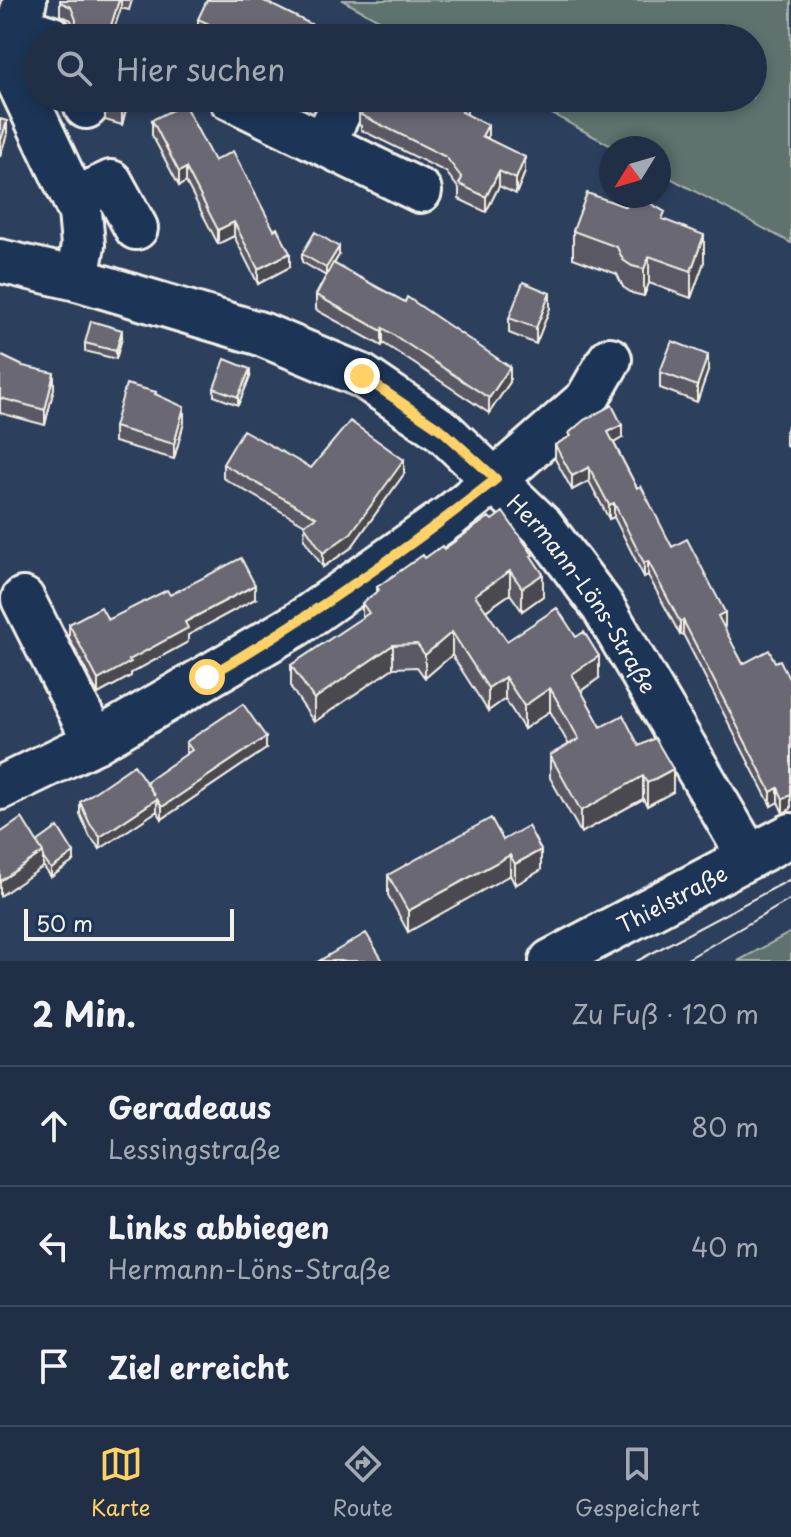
<!DOCTYPE html>
<html lang="de">
<meta charset="utf-8">
<style>
:root{--surface:#212f46;--page:#2d3b51;--text:#f1f3f6;--muted:#a2a9b3;--line:#3e4a5f;--accent:#ffd166}
body{margin:0;font-family:"Playpen Sans",sans-serif;background:var(--page);color:var(--text)}
.compass{position:absolute;left:599px;top:136px;width:72px;height:72px;border-radius:50%;background:var(--surface);box-shadow:0 4px 12px #0003;rotate:233deg}
.scale{position:absolute;left:24px;bottom:20px;width:210px;box-sizing:border-box;padding-left:8px;border:4px solid #f4f1e8;border-top:0;font-size:22px;line-height:28px;white-space:nowrap;color:#f4f1e8;-webkit-text-stroke:6px #1d3557;paint-order:stroke}
.stop{position:absolute;width:24px;height:24px;margin:-18px;border:6px solid #ffd166;border-radius:50%;background:#fff}
.stop.end{background:#ffd166;border-color:#fff;box-shadow:0 2px 8px #0008}
.list{margin:0;padding:0;list-style:none}
h2{display:flex;justify-content:space-between;align-items:center;height:104px;margin:0;padding:0 32px;font-size:34px}
h2 small{font-size:26px;font-weight:400;color:var(--muted)}
.list li{display:grid;grid-template-columns:52px 1fr auto;gap:24px;align-items:center;box-sizing:border-box;height:120px;padding:0 32px;border-top:2px solid var(--line)}
.list b{display:block;font-size:30px;white-space:nowrap}
.list p{margin:0;font-size:26px;white-space:nowrap;color:var(--muted)}
.list em{font-size:26px;font-style:normal;color:var(--muted)}
.icon{flex:none;width:44px;height:44px;fill:none;stroke:currentColor;stroke-width:2;stroke-linecap:round;stroke-linejoin:round}
.map{position:relative;flex:none;width:791px;height:961px;overflow:hidden}
.search{position:absolute;background:var(--surface);box-shadow:0 4px 12px #0003;left:24px;right:24px;top:24px;height:88px;display:flex;align-items:center;gap:20px;box-sizing:border-box;padding:0 28px;border-radius:44px;color:var(--muted);font-size:30px}
.sheet{height:464px;background:var(--surface)}
nav{display:flex;justify-content:space-around;align-items:center;box-sizing:border-box;height:112px;border-top:2px solid var(--line);background:var(--surface);font-size:22px;color:var(--muted)}
nav a{display:grid;justify-items:center;gap:4px}
nav .on{color:var(--accent)}
.map>svg:first-child{display:block}
.green{fill:#5e726d;stroke:#a9b2aa;stroke-width:2}
.lines{fill:none;stroke-linecap:round;stroke-linejoin:round}
.minor-casing{stroke:#f4f1e8;stroke-width:48}
.minor{stroke:#1d3557;stroke-width:42}
.tram{stroke:#f4f1e8;stroke-width:2}
.wall{fill:#5a5963;stroke:#f4f1e8;stroke-width:2}
.shaded-wall{fill:#4a4950;stroke:#f4f1e8;stroke-width:2}
.building{fill:#696873;stroke:#f4f1e8;stroke-width:2}
.route{stroke:#ffd166;stroke-width:10}
.labels{text-anchor:middle;dominant-baseline:central;stroke-width:8;stroke-linejoin:round;paint-order:stroke}
.street-label{font-size:22px;fill:#f4f1e8;stroke:#1d3557}
</style>
<div class="map">
<svg width="791" height="961" viewBox="0 0 791 961">
<rect width="100%" height="100%" fill="#2c3f5d"/>
<filter id="ink" filterUnits="userSpaceOnUse"><feTurbulence type="fractalNoise" baseFrequency=".0125" numOctaves="2"/><feDisplacementMap in="SourceGraphic" scale="16" xChannelSelector="R" yChannelSelector="G"/><feConvolveMatrix kernelMatrix="1 2 1 2 8 2 1 2 1" color-interpolation-filters="sRGB"/></filter>
<g filter="url(#ink)">
<path class="green" d="M342,0H791V243L659,172V148H615L523,98H753V38H412Z
M791,932V961H738Z"/>
<g class="lines">
<defs>
<g id="minor">
<path d="M25,0L13,45L16,77L80,212L83,245L77,279"/>
<path d="M17,27L52,38"/>
<path d="M230,98L420,191"/>
<path d="M86,107L89,98"/>
<path d="M324,143L346,98"/>
<path d="M75,199L111,182L136,228"/>
<path id="s1" d="M0,261L77,279L261,334L362,376L443,431L543,527L603,607L749,857"/>
<path d="M23,599L95,742"/>
<path d="M0,788L95,742L296,625L450,516L496,479L587,399L610,359"/>
<path id="s2" d="M551,961L791,835"/>
</g>
</defs>
<use href="#minor" class="minor-casing"/>
<use href="#minor" class="minor"/>
<path class="tram" d="M637,961L791,879
M684,961L791,899"/>
</g>
<path class="wall" d="M60,0H132L129,10L121,8L75,31L71,20L60,15Z
M198,19L323,37L325,38H207L198,34Z
M53,98H65L63,106L55,103Z
M109,98H129L122,125L105,120V107Z
M302,98H320L316,105Z
M359,110L467,114L488,139L525,172L516,194L499,186L486,212L459,199V189L446,172L361,130V126L359,125Z
M152,120L214,161L290,267L258,284L234,236L218,244L186,182L179,186L152,135Z
M665,220L704,262L691,298L649,283L644,296L632,293L623,287L617,274L573,258V231Z
M302,254L339,255L334,264L510,382L489,413L383,343L382,346L316,310V295L326,276L302,262Z
M550,308L536,344L509,333V318Z
M122,338L116,359L85,351V343Z
M0,355L23,366L54,388L45,425L0,413Z
M708,371L697,402L660,388V372Z
M250,377L238,405L214,396V388Z
M156,394L184,422L174,459L114,442V427Z
M791,417V448L786,446V432Z
M569,433L622,438L614,443L637,488L672,547L725,626L723,627L743,664L775,662L791,683L783,813L778,802L771,806L683,634L680,635L648,575L644,577L614,517L609,519L589,481L572,490L555,459V445L569,437Z
M223,464L311,468L404,474L351,548L323,567L304,539L305,525L223,478Z
M444,549L533,560L543,596L522,611L510,594L486,611L507,641L599,678L581,691L601,727L639,746L673,792L647,806L643,799L581,833L550,778V755L569,745L550,711L524,729L505,699L488,711L452,655L425,678L417,667L393,668L314,722L291,688V665L362,618V603L377,592V587L425,558Z
M170,595L255,599L188,635V642L131,673V676L98,694L69,638V624L108,620Z
M186,742L266,749L162,819L157,811L100,849L90,837L80,814V802L146,782L186,755Z
M0,833L37,842L74,861L51,877L43,866L0,896Z
M503,840L541,870L515,885L510,875L408,932L388,895V875Z"/>
<path class="shaded-wall" d="M119,0H121V8L111,38H107Z
M126,98H129L122,125V112Z
M467,101V116L462,112Z
M7,121V134L0,157V143Z
M488,125V140L482,136Z
M525,157V172L516,194V179Z
M186,168V182L179,186V172Z
M499,171V186L486,212V197Z
M234,222V236L218,244V230Z
M704,235V262L691,298V271Z
M339,247V255L326,276V268Z
M290,253V267L258,284V269Z
M649,256V283L644,296V269Z
M550,293V308L536,344V328Z
M383,328V343L382,346V331Z
M122,330V338L116,359V351Z
M708,355V371L697,402V386Z
M510,367V382L489,413V398Z
M250,369V377L238,405V397Z
M54,373V388L45,425V410Z
M184,407V422L174,459V444Z
M622,425V438L608,446V432Z
M404,460V474L351,548L323,567V553Z
M589,467V481L572,490V476Z
M614,503V517L609,519V505Z
M648,561V575L644,577V563Z
M510,571V594L475,618V595Z
M543,574V596L522,611V588Z
M255,585V599L188,635V642L131,673V676L98,694V680L185,622Z
M725,612V626L718,630V616Z
M683,620V634L680,635V622Z
M452,632V655L425,678V655Z
M393,645V668L314,722V699Z
M599,656V678L572,697V674Z
M505,677V699L488,711V688Z
M550,688V711L524,729V706Z
M266,737V749L162,819V807Z
M673,769V792L647,806V783Z
M643,776V799L581,833V811Z
M778,788V802L771,806V792Z
M791,795V809L783,813V799Z
M157,799V811L100,849V837Z
M541,850V870L515,885V864Z
M43,852V867L0,896V881Z
M74,853V861L51,877V869Z
M510,855V875L408,932V911Z"/>
<path class="building" d="M60,0H119L107,38H71L75,31L76,20L71,7L60,2Z
M207,0H262L323,30L320,36L325,38H227L207,28L209,24L198,19Z
M109,98H126L122,112L105,107Z
M364,98H460L467,101L462,112L488,125L482,136L525,157L516,179L499,171L486,197L459,184L462,178L446,157L361,115L362,112L359,110Z
M184,104L214,161L233,151L274,230L277,228L290,253L258,269L234,222L218,230L186,168L179,172L152,120Z
M0,119L7,121L0,143Z
M587,193L626,207L630,196H638L665,212L662,219L704,235L691,271L649,256L644,269L632,266L623,260L617,247L573,231Z
M315,232L339,247L326,268L302,254Z
M333,263L405,302L407,297L510,367L489,398L383,328L382,331L316,295Z
M523,282L550,293L536,328L509,318Z
M91,321L122,330L116,351L85,343Z
M672,341L708,355L697,386L660,372Z
M0,355L23,366L54,373L45,410L0,398Z
M225,359L250,369L238,397L214,388Z
M126,384L156,392L155,394L184,407L174,444L114,427Z
M612,405L622,425L608,432L637,488L641,486L672,547L687,539L725,612L718,616L743,664L769,650L775,662L780,660L791,683V795L783,799L778,788L771,792L683,620L680,622L648,561L644,563L614,503L609,505L589,467L572,476L555,445L571,436L569,433L584,420Z
M791,417V434L786,432Z
M350,421L404,460L351,533L323,553L304,525L316,517L223,464L243,430L311,468Z
M503,512L533,555L531,556L543,574L522,588L510,571L475,595L507,641L557,608L576,637L584,632L599,656L572,674L601,727L623,715L639,746L655,738L673,769L647,783L643,776L581,811L550,755L579,739L550,688L524,706L505,677L488,688L452,632L425,655L417,644L393,645L314,699L291,665L369,613L362,603L379,590L377,587L423,555L425,558L442,546L444,549L489,517L492,520Z
M241,558L255,585L185,622L188,628L129,660L131,662L98,680L69,624L101,607L108,620L167,590L170,595Z
M243,704L266,737L162,807L157,799L100,837L90,824L80,802L134,765L155,796L146,782L192,750L186,742Z
M22,818L43,852L0,881V833Z
M491,818L503,840L528,826L541,850L515,864L510,855L408,911L388,875Z
M58,827L74,853L51,869L43,858V852L37,842Z
M366,933L383,961H319Z"/>
</g>
<g class="lines" filter="url(#ink)">
<path class="route" d="M207,677C308,618 404,552 496,479L443,431L362,376"/>
</g>
<g class="labels">
<g class="street-label">
<text stroke="none"><textPath href="#s1" startOffset="694">Hermann-Löns-Straße</textPath></text>
<text stroke="none"><textPath href="#s2" startOffset="136">Thielstraße</textPath></text>
</g>
</g>
</svg>
<svg class="compass" viewBox="-18 -18 36 36"><path d="M0-13l5 13h-10z" fill="#e53935"/><path d="M0 13l5-13h-10z" fill="#a2a9b3"/></svg>
<div class="scale">50 m</div>
<div class="stop" style="left:207px;top:677px"></div>
<div class="stop end" style="left:362px;top:376px"></div>
<div class="search"><svg class="icon" aria-label="search" viewBox="0 0 24 24"><circle cx="10" cy="10" r="6"/><path d="M15 15l6 6"/></svg>Hier suchen</div>
</div>
<section class="sheet">
<h2>2 Min.<small>Zu Fuß · 120 m</small></h2>
<ul class="list">
<li><svg class="icon" aria-label="ahead" viewBox="0 0 24 24"><path d="M12 20V5M6 11l6-6 6 6"/></svg><div><b>Geradeaus</b><p>Lessingstraße</p></div><em>80 m</em></li>
<li><svg class="icon" aria-label="left" viewBox="0 0 24 24"><path d="M17 20v-9H6M10 6l-5 5 5 5"/></svg><div><b>Links abbiegen</b><p>Hermann-Löns-Straße</p></div><em>40 m</em></li>
<li><svg class="icon" aria-label="arrive" viewBox="0 0 24 24"><path d="M6 21V4h12l-3 4 3 4H6"/></svg><div><b>Ziel erreicht</b></div></li>
</ul>
</section>
<nav>
<a class="on"><svg class="icon" aria-label="map" viewBox="0 0 24 24"><path d="M3 6l6-2 6 2 6-2v14l-6 2-6-2-6 2zM9 4v14M15 6v14"/></svg>Karte</a>
<a><svg class="icon" aria-label="directions" viewBox="0 0 24 24"><path d="M12 3l9 9-9 9-9-9zM9 14v-3h6M13 9l2 2-2 2"/></svg>Route</a>
<a><svg class="icon" aria-label="saved" viewBox="0 0 24 24"><path d="M7 4h10v16l-5-4-5 4z"/></svg>Gespeichert</a>
</nav>
